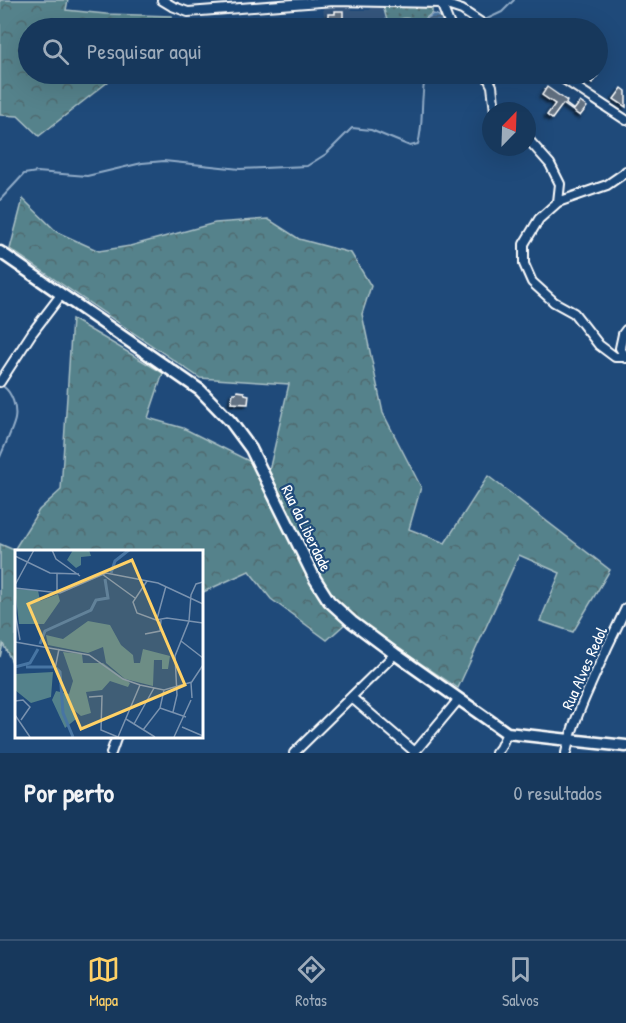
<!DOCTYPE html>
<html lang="pt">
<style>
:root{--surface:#17385c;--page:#244365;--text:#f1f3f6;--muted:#9eacbb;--line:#365272;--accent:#ffd166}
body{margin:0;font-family:"Patrick Hand",sans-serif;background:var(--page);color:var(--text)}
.compass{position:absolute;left:482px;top:102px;width:54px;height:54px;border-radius:50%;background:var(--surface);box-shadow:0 6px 24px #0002;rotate:23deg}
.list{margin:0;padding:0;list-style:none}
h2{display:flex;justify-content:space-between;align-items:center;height:78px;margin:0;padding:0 24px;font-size:26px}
h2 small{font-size:20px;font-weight:400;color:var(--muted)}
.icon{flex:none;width:33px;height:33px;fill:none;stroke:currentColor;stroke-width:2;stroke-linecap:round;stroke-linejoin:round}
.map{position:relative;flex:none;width:626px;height:753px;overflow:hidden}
.search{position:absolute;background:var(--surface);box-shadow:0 6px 24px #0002;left:18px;right:18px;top:18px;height:66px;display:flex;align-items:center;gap:15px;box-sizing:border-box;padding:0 21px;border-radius:33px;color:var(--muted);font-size:22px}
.sheet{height:186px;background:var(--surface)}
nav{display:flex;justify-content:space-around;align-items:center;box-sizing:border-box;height:84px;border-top:2px solid var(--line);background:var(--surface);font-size:16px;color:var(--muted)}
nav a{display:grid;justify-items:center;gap:3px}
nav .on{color:var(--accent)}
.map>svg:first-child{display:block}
.built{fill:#34567d}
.forest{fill:url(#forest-crowns);stroke:#aac0c5;stroke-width:1.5}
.park{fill:url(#park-dots);stroke:#aac0c5;stroke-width:1.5}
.water{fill:url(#water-rules);stroke:#91acc8;stroke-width:1.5}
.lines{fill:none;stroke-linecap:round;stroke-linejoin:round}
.stream{stroke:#91acc8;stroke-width:2}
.building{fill:#647283;stroke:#fff;stroke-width:1.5;filter:url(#shadow)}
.street-casing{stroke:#fff;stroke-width:12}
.secondary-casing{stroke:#fff;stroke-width:15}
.street{stroke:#1f4a7a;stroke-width:8}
.secondary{stroke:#1f4a7a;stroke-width:10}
.labels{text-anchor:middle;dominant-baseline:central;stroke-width:4.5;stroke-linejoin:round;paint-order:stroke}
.street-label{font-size:16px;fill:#fff;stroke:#1f4a7a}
.inset-river{fill:none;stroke:#4775a3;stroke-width:3}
.inset-road{fill:none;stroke:#7992af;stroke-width:1.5}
.view{fill:#ffd166;fill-opacity:0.15;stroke:#ffd166;stroke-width:3}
.inset-edge{fill:none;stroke:#fff;stroke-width:3}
</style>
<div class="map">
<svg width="626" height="753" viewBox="0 0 626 753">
<defs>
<pattern id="forest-crowns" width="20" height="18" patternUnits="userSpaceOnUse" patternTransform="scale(1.5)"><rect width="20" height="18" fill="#54828b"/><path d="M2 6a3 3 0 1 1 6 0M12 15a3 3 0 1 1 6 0" fill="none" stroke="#506a6f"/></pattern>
<pattern id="park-dots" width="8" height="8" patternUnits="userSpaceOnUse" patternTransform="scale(1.5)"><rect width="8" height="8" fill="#54828b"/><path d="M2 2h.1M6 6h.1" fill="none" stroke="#506a6f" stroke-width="1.8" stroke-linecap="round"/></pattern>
<pattern id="water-rules" width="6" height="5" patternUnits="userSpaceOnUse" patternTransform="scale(1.5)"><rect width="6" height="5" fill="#4775a3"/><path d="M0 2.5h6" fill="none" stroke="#4a5e73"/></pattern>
<filter id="shadow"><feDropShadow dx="-2.5" dy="2.5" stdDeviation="1.5" flood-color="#0009"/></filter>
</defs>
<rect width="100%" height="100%" fill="#1f4a7a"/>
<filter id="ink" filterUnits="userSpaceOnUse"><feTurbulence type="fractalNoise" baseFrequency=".0167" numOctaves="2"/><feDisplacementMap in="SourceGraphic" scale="12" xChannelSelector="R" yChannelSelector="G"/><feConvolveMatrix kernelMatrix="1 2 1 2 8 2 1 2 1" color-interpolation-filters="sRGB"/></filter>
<g filter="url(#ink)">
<path class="built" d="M327,7H350L352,10H370L372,7H382L387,24L372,28H326L323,9Z"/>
<path class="forest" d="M0,0H68L66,10L106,14L172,16L171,28H28V74H118L39,136L18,116L0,115Z
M23,199L57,232L99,251L130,246L215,223L268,219L299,239L351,253L371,286L362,314L383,413L421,487L409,529L445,543L488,476L610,570L573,632L540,621L560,573L519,555L458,688L351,617L328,592L269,471L289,384L200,378L10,249Z
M72,319L163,373L148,418L183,428L253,463L308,577L327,607L346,623L327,640L271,599L249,571L201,593V552H16V670L3,644L0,657V544L14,550L39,510L61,490Z"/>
<path class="park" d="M383,6L432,8V13L420,23C406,15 402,18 388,24Z"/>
<path class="water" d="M433,14C441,15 444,21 447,28H426L421,23Z"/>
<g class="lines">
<path class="stream" d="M487,19L502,12L514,0
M0,200L24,174L37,172L87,176L142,163L164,161L240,169L307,166L326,154L352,128L371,130L410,146L418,144C423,127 421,110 423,93C423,87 425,80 426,74
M0,457C4,447 13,429 15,419C17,408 12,393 4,387"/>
</g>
<path class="building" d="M335,11H343V25H339V27H328V14H335Z
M574,74H596L598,75L592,83L586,79L585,81Z
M547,87L567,101L566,104L574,110L580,102L587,107L580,116L563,104L552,119L547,115L555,104L542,95Z
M622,88L626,91V107L614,99Z
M237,391L244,392L245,394L249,395L248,404L231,403L233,393H236Z"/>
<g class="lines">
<defs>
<path id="street" d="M162,0L172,6L188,12L334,1L441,3L462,10L489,28
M441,3L451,28
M486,74L492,86L495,111
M556,74L626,120
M527,138L550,164L560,184L558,202
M624,357H615L599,345L574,313L554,302L532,282L524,264V244L539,219L558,202L607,185L623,174L626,171
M626,358L620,348L623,334L626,330
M0,382L32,333L61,295
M352,698L415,752
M111,753L117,736
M294,753L395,654
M414,753L459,699
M496,753L500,748L507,733
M566,753C571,729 580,708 590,686C601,660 613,634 626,608"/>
<path id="secondary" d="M0,252L200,390L231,422L251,449L315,579L329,601L352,622L395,654L507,733L569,740L626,746"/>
</defs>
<use href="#street" class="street-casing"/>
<use href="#secondary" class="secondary-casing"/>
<use href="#street" class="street"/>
<use href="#secondary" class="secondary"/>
</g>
</g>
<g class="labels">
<g class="street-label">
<text transform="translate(307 528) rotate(64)">Rua da Liberdade</text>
<text transform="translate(584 668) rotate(-66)">Rua Alves Redol</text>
</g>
</g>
<g transform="translate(15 550)">
<rect width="188" height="188" fill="#1f4a7a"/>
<path d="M58,0H74L76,6L66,7V15L61,18L52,10ZM0,39L23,40L25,51L43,44L45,51L29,74H4ZM73,71L95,75L106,95L118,105L119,113H125L128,99L155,106L153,119H147V110H139L138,136L110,129L91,113L88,97L73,103L33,95L31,85L48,89ZM48,102L67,104L68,113H88L115,133L113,137L95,131L87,140L71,142L76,163L66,166L60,161L61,169L50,178L37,150L41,141L54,144L58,131ZM38,122L36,147L16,153L0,140V124Z" fill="#54828b"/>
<path class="inset-river" d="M96,23L100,11L114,0M25,94L30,81L76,60L81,50L93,48L90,29M0,117L15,113L23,99M11,117H38M41,118L45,122L48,163L58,187"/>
<path class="inset-road" d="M37,0L41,9L65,26M0,6L35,23L64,24M42,24V43M87,24L120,48M132,31L118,52L122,63L141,70L152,68L188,73M0,35L19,0M0,38L45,43L91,23L143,33L188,54M0,62L5,90M142,69L151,36M130,84L145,81L146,70M166,91L188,108M0,92L74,105L108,129L125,135L149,140L177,132M40,119L44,99M74,147L87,146L86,180L103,187M177,148L176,133L188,115M0,151L8,150L15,157L6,170M145,158L171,167M158,162L162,145L160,106L174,71L176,45L181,34L188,32M0,165L15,187M111,169L140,187M119,174L139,138M167,177L188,186M128,180L145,158L149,140M103,187L125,135M159,187L176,150"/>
<path class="view" d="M117,10L170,135L66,179L13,54Z"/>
<rect width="188" height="188" class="inset-edge"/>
</g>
</svg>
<svg class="compass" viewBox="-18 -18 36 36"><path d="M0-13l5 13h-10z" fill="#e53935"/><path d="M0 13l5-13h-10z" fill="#9eacbb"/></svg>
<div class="search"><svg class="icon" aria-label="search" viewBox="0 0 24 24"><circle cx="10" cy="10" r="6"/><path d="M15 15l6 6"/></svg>Pesquisar aqui</div>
</div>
<section class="sheet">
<h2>Por perto<small>0 resultados</small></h2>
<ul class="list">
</ul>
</section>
<nav>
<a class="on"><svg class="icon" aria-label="map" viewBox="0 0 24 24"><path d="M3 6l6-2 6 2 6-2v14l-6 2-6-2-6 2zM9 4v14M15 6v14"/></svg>Mapa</a>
<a><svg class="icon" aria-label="directions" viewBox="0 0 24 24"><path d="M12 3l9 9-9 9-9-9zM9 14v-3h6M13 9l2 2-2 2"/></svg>Rotas</a>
<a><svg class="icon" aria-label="saved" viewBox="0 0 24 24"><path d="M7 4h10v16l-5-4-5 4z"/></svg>Salvos</a>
</nav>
